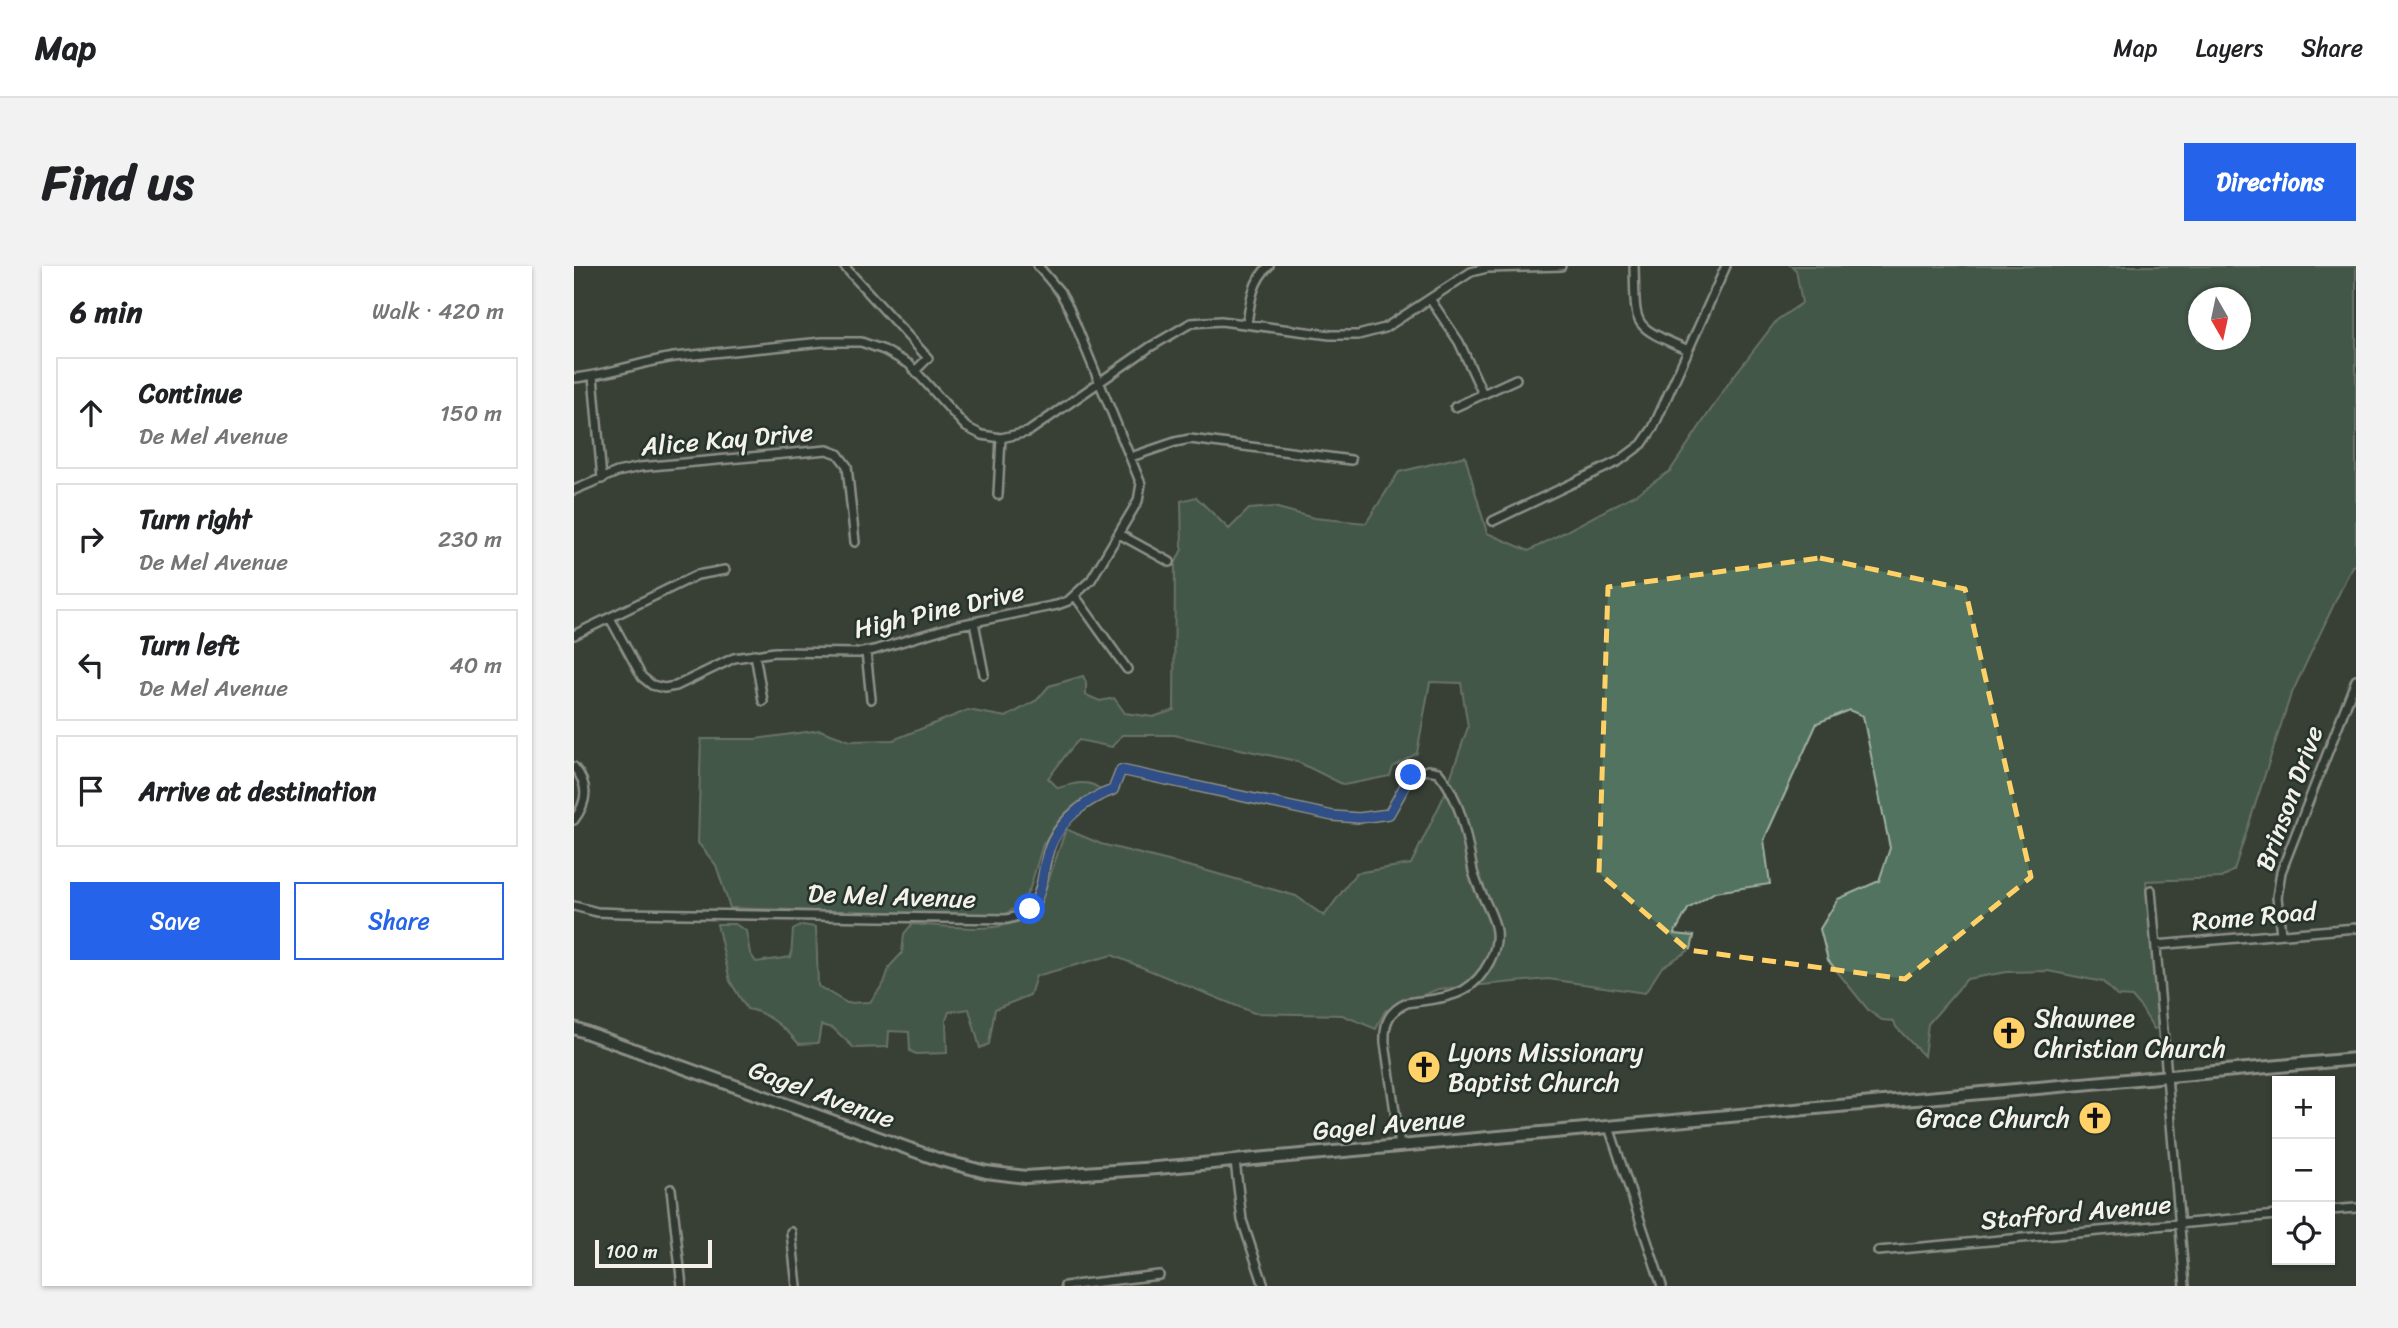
<!DOCTYPE html>
<meta charset="utf-8">
<style>
:root{--surface:#fff;--page:#f2f2f2;--text:#202124;--muted:#757577;--line:#e0e0e0;--accent:#2563eb}
body{margin:0;font-family:Sriracha,sans-serif;background:var(--page);color:var(--text)}
.controls{position:absolute;right:21px;bottom:21px;display:grid;overflow:hidden;border-radius:0px;box-shadow:0 2px 5px #0004}
.controls button{width:63px;height:63px;display:grid;place-items:center;padding:0;border:0;border-bottom:2px solid var(--line);background:var(--surface);color:var(--text);font:35px sans-serif}
.compass{position:absolute;left:1614px;top:21px;width:63px;height:63px;border-radius:50%;background:var(--surface);box-shadow:0 2px 5px #0004;rotate:171deg}
.scale{position:absolute;left:21px;bottom:18px;width:117px;box-sizing:border-box;padding-left:7px;border:4px solid #f4f1e8;border-top:0;font-size:19px;line-height:24px;white-space:nowrap;color:#f4f1e8;-webkit-text-stroke:5px #26332d;paint-order:stroke}
.stop{position:absolute;width:21px;height:21px;margin:-16px;border:5px solid #2563eb;border-radius:50%;background:#fff}
.stop.end{background:#2563eb;border-color:#fff;box-shadow:0 2px 7px #0008}
.list{margin:0;padding:0;list-style:none}
h2{display:flex;justify-content:space-between;align-items:center;height:91px;margin:0;padding:0 28px;font-size:30px}
h2 small{font-size:23px;font-weight:400;color:var(--muted)}
.list li{display:grid;grid-template-columns:46px 1fr auto;gap:21px;align-items:center;box-sizing:border-box;height:112px;margin:0 14px 14px;padding:0 14px;border:2px solid var(--line);border-radius:0px}
.list b{display:block;font-size:26px;white-space:nowrap}
.list p{margin:0;font-size:23px;white-space:nowrap;color:var(--muted)}
.list em{font-size:23px;font-style:normal;color:var(--muted)}
.actions{display:flex;gap:14px;padding:21px 28px}
.actions a{flex:1;padding:16px 0;border:2px solid var(--accent);border-radius:0px;text-align:center;font-size:24px;color:var(--accent)}
.actions .main{background:var(--accent);color:#fff}
.icon{flex:none;width:38px;height:38px;fill:none;stroke:currentColor;stroke-width:2;stroke-linecap:round;stroke-linejoin:round}
.map{position:relative;flex:none;width:1782px;height:1020px;overflow:hidden;border-radius:0px}
header{display:flex;align-items:center;gap:42px;box-sizing:border-box;height:98px;padding:0 35px;background:var(--surface);border-bottom:2px solid var(--line)}
header strong{font-size:33px}
nav{display:flex;gap:38px;margin-inline-start:auto;font-size:24px}
.intro{display:flex;align-items:center;justify-content:space-between;box-sizing:border-box;height:168px;padding:0 42px}
h1{margin:0;font-size:49px}
.button{padding:18px 32px;border-radius:0px;background:var(--accent);color:#fff;font-size:24px;font-weight:700}
main{display:flex;gap:42px;padding:0 42px}
aside{flex:1;background:var(--surface);border-radius:0px;box-shadow:0 2px 5px #0004}
.map>svg:first-child{display:block}
.green{fill:#51735e;stroke:#a2b2a3;stroke-width:2;fill-rule:evenodd}
.lines{fill:none;stroke-linecap:round;stroke-linejoin:round}
.street-casing{stroke:#f4f1e8;stroke-width:12}
.secondary-casing{stroke:#f4f1e8;stroke-width:16}
.street{stroke:#26332d;stroke-width:7}
.secondary{stroke:#26332d;stroke-width:10}
.route{stroke:#2563eb;stroke-width:9}
.marked{fill:none;stroke:#ffd166;stroke-width:5;stroke-dasharray:14 9;stroke-linejoin:round}
.labels{text-anchor:middle;dominant-baseline:central;stroke-width:5;stroke-linejoin:round;paint-order:stroke}
.street-label{font-size:26px;fill:#f4f1e8;stroke:#26332d}
.poi-label{font-size:26px;fill:#f4f1e8;stroke:#26332d;text-anchor:start}
</style>
<header>
<strong>Map</strong>
<nav><a>Map</a><a>Layers</a><a>Share</a></nav>
</header>
<div class="intro"><h1>Find us</h1><a class="button">Directions</a></div>
<main>
<aside>
<h2>6 min<small>Walk · 420 m</small></h2>
<ul class="list">
<li><svg class="icon" aria-label="ahead" viewBox="0 0 24 24"><path d="M12 20V5M6 11l6-6 6 6"/></svg><div><b>Continue</b><p>De Mel Avenue</p></div><em>150 m</em></li>
<li><svg class="icon" aria-label="right" viewBox="0 0 24 24"><path d="M7 20v-9h11M14 6l5 5-5 5"/></svg><div><b>Turn right</b><p>De Mel Avenue</p></div><em>230 m</em></li>
<li><svg class="icon" aria-label="left" viewBox="0 0 24 24"><path d="M17 20v-9H6M10 6l-5 5 5 5"/></svg><div><b>Turn left</b><p>De Mel Avenue</p></div><em>40 m</em></li>
<li><svg class="icon" aria-label="arrive" viewBox="0 0 24 24"><path d="M6 21V4h12l-3 4 3 4H6"/></svg><div><b>Arrive at destination</b></div></li>
</ul>
<div class="actions"><a class="main">Save</a><a>Share</a></div>
</aside>
<div class="map">
<svg width="1782" height="1020" viewBox="0 0 1782 1020">
<rect width="100%" height="100%" fill="#384036"/>
<filter id="ink" filterUnits="userSpaceOnUse"><feTurbulence type="fractalNoise" baseFrequency=".0143" numOctaves="2"/><feDisplacementMap in="SourceGraphic" scale="14" xChannelSelector="R" yChannelSelector="G"/><feConvolveMatrix kernelMatrix="1 2 1 2 8 2 1 2 1" color-interpolation-filters="sRGB"/></filter>
<g filter="url(#ink)">
<path class="green" d="M1217,0H1782V299L1778,300L1716,431L1660,604L1647,612L1572,615L1585,762L1580,763L1568,743L1558,731L1543,730L1529,716L1474,705L1433,706L1393,713L1354,758L1350,790L1322,761L1320,755L1308,754L1295,745L1254,694L1246,663L1264,633L1305,615L1316,582L1289,450L1275,444L1243,457L1190,574L1196,618L1141,626L1114,643L1100,668L1120,670L1117,683L1088,701L1071,727L974,713L864,723L811,745L802,763L768,749L680,747L538,689L462,710L456,729L421,743L415,778L406,782L395,743L375,746L372,754L373,787L342,788L336,785L335,766L315,765L314,781L280,782L259,762L247,759L244,777L225,778C212,763 194,746 173,743L156,715L143,658H161L172,665L176,687L182,696L217,691L219,664L228,659L242,661L244,720L273,737L296,736L310,717L316,700L328,687L330,668L338,658C379,660 429,671 464,645L492,563L527,578L630,604L722,630L750,650L782,607L837,598L870,530L894,461L887,417L856,416L843,487L819,501L816,510L770,519L722,495L600,469H548L538,481L505,474C492,486 485,500 474,512L484,522C498,518 517,512 527,525L504,539L469,578L456,622L448,638L426,651L156,642L142,599L124,577L127,473H182L246,464L276,475L319,474L394,444L432,451L463,434L475,420L509,410L512,416V429L526,435L540,432L551,447L579,451L600,444L601,298L608,283L607,235L622,231L655,263L675,243L700,241L740,252L792,257L825,206L891,190L913,267L955,285L1064,227L1096,205L1156,115L1203,54L1228,37L1222,4ZM1624,32H1666V74H1624Z"/>
<g class="lines">
<defs>
<path id="street" d="M270,0L354,92L342,104
M1060,0C1062,63 1056,58 1114,84
M856,33L885,76L909,128
M673,58C676,37 678,15 695,0
M19,110L28,213
M0,112C34,109 66,96 100,91L248,76H287L310,84L335,98L392,161L408,169L427,172L454,166L576,81L617,57L647,55L756,69H784L811,62L897,6L913,2L987,0
M881,141L942,113
M557,191L601,176L616,173L777,194
M0,224L43,206L66,201L253,184L264,188L273,200L281,276
M424,229L427,172
M919,255L1045,195L1068,178L1079,162L1152,0
M545,268L596,296
M501,330L553,403
M36,352L68,411L78,419L90,422L102,420L160,392L201,386L284,387L300,384L380,360L483,339L494,335L517,314L564,235L567,218L495,42L486,26L464,0
M400,356L410,408
M0,369L123,309L151,304
M292,386L297,433
M181,388L189,435
M0,501C15,519 14,535 0,554
M1577,624L1611,1020
M0,640L23,646L48,647L433,653C476,645 464,606 478,575C490,550 514,533 539,524L547,504L759,550L785,552L815,548L837,509L854,504L864,506C888,534 892,570 899,605C904,625 916,641 921,660C927,683 910,712 890,724C874,733 850,734 833,737C814,745 810,758 811,777L826,880
M1707,668L1703,631L1707,606L1782,414
M1582,679L1782,662
M1035,861L1088,1020
M661,895L668,954L690,1020
M97,923L108,1020
M1756,944L1782,942
M217,966L223,1020
M1304,985L1703,949
M491,1020L585,1009"/>
<path id="secondary" d="M0,762L366,894L412,906L452,911L583,902L1782,793"/>
</defs>
<use href="#street" class="street-casing"/>
<use href="#secondary" class="secondary-casing"/>
<use href="#street" class="street"/>
<use href="#secondary" class="secondary"/>
</g>
</g>
<g class="lines" filter="url(#ink)">
<path class="route" d="M456,643C468,630 468,613 471,597C479,562 506,535 539,524L547,504L759,550L785,552L815,548L837,509"/>
</g>
<path d="M0 0H1782V1020H0ZM1246,292L1391,323L1457,611L1331,713L1114,684L1025,607L1034,321Z" fill="#384036" fill-opacity=".55" fill-rule="evenodd"/>
<path class="marked" d="M1246,292L1391,323L1457,611L1331,713L1114,684L1025,607L1034,321Z"/>
<defs>
<symbol id="church-disc" viewBox="-11 -11 22 22"><circle r="9.5" fill="#ffd166" stroke="#26332d"/><path d="M-1.2-6h2.4v3.5h3.3v2.4h-3.3V6h-2.4V-.1h-3.3v-2.4h3.3Z" fill="#111"/></symbol>
</defs>
<g fill-rule="evenodd">
<use href="#church-disc" x="1416" y="748" width="38" height="38"/>
<use href="#church-disc" x="831" y="782" width="38" height="38"/>
<use href="#church-disc" x="1502" y="833" width="38" height="38"/>
</g>
<g class="labels">
<g class="street-label">
<text transform="translate(153 173) rotate(-5)">Alice Kay Drive</text>
<text transform="translate(365 344) rotate(-13)">High Pine Drive</text>
<text transform="translate(1715 532) rotate(-70)">Brinson Drive</text>
<text transform="translate(318 630) rotate(2)">De Mel Avenue</text>
<text transform="translate(1680 650) rotate(-5)">Rome Road</text>
<text transform="translate(248 828) rotate(20)">Gagel Avenue</text>
<text transform="translate(815 858) rotate(-5)">Gagel Avenue</text>
<text transform="translate(1502 946) rotate(-5)">Stafford Avenue</text>
</g>
<g class="poi-label">
<text x="1460" y="752">Shawnee<tspan x="1460" dy="30">Christian Church</tspan></text>
<text x="874" y="786">Lyons Missionary<tspan x="874" dy="30">Baptist Church</tspan></text>
<text x="1496" y="852" text-anchor="end">Grace Church</text>
</g>
</g>
</svg>
<div class="controls">
<button>+</button>
<button>−</button>
<button><svg class="icon" aria-label="locate" viewBox="0 0 24 24"><circle cx="12" cy="12" r="6"/><path d="M12 2v4M12 18v4M2 12h4M18 12h4"/></svg></button>
</div>
<svg class="compass" viewBox="-18 -18 36 36"><path d="M0-13l5 13h-10z" fill="#e53935"/><path d="M0 13l5-13h-10z" fill="#757577"/></svg>
<div class="scale">100 m</div>
<div class="stop" style="left:456px;top:643px"></div>
<div class="stop end" style="left:837px;top:509px"></div>
</div>
</main>
